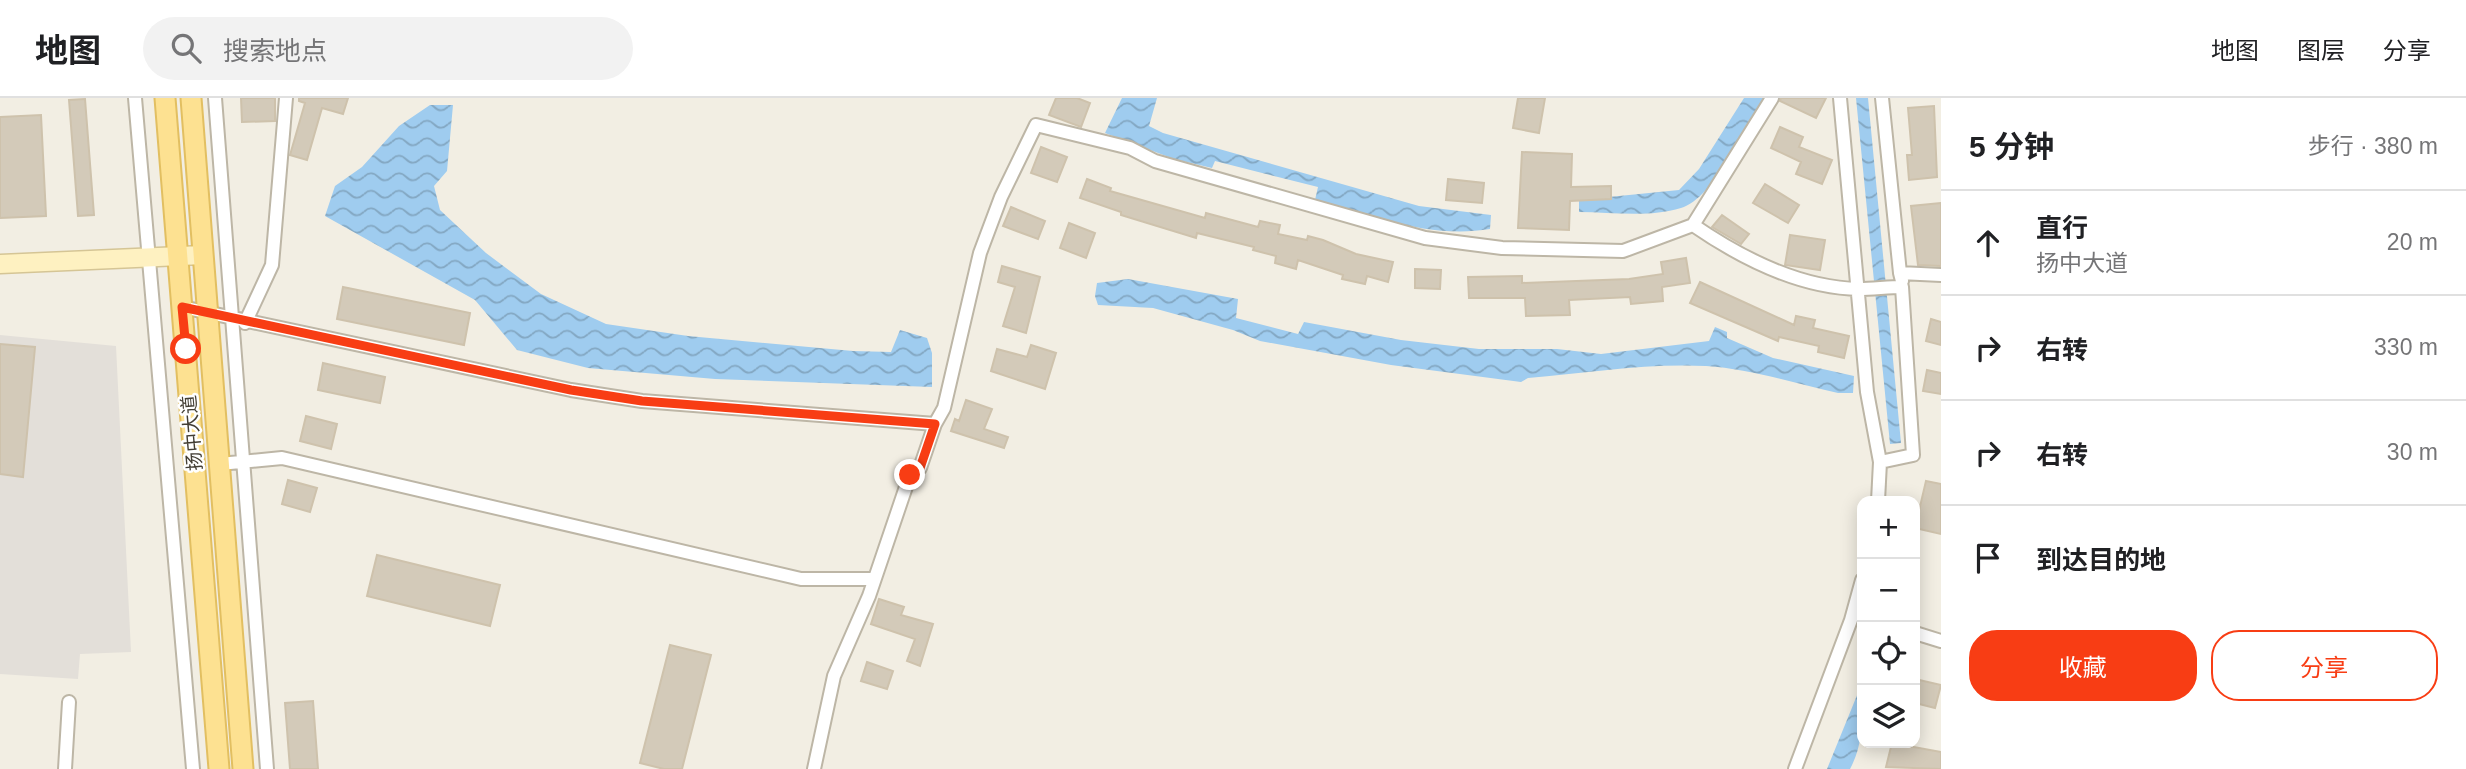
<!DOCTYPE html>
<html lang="zh">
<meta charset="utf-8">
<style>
:root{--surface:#fff;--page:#f2f2f2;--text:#202124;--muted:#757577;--line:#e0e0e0;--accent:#f83d14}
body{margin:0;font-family:Helvetica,"Noto Sans SC",sans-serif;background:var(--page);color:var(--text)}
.controls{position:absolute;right:21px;bottom:21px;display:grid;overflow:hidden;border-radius:14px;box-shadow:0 4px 18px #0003}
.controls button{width:63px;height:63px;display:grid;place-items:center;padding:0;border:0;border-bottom:2px solid var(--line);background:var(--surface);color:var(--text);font:35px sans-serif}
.stop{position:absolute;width:21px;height:21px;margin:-16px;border:5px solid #f83d14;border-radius:50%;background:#fff}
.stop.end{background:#f83d14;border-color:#fff;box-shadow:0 2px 7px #0008}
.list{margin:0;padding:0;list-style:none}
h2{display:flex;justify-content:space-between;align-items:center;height:91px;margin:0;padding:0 28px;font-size:30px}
h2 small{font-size:23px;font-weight:400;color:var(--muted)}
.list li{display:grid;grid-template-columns:46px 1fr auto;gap:21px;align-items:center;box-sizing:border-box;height:105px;padding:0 28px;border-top:2px solid var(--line)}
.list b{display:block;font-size:26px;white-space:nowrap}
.list p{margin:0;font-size:23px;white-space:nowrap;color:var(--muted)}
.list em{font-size:23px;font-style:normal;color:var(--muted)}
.actions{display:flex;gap:14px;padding:21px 28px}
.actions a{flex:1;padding:16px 0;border:2px solid var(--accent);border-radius:28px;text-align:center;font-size:24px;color:var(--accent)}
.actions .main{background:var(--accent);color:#fff}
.icon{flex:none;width:38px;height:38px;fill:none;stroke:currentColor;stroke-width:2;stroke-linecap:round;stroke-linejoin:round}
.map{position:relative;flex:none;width:1941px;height:671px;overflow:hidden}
header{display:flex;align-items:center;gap:42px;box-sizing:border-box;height:98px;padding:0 35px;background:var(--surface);border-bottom:2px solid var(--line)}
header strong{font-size:33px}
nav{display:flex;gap:38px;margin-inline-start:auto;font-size:24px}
.search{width:490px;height:63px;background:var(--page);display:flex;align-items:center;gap:18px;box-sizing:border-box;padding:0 24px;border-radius:38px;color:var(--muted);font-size:26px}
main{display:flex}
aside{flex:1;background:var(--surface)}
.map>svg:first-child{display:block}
.industrial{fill:#e3dfd9}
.water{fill:url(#water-waves)}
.building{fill:#d3cab9;stroke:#cec2ac;stroke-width:2}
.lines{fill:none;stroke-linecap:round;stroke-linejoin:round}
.street-casing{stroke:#bdb6a6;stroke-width:16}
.secondary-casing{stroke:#d5c595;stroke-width:21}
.primary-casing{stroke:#e2bf61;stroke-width:23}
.street{stroke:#fff;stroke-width:12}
.secondary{stroke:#fef1c1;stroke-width:18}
.primary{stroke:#fde191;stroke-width:19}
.route{stroke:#f83d14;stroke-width:9}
.labels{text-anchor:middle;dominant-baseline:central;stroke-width:5;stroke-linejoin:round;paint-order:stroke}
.street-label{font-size:19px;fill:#433e34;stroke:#fff}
</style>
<header>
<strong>地图</strong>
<div class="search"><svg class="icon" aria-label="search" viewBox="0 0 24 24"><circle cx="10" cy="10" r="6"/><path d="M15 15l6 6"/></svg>搜索地点</div>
<nav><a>地图</a><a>图层</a><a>分享</a></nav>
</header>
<main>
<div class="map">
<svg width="1941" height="671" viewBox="0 0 1941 671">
<defs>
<pattern id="water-waves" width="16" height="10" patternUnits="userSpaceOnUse" patternTransform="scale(1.75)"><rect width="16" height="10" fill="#9fccef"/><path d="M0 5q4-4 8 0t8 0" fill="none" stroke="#83a7c2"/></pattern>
</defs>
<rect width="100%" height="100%" fill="#f2eee3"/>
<path class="industrial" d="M0,237L116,248L131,554L80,556L78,581L0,576Z"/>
<path class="water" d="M1122,0H1157L1149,28L1163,35L1419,108L1491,117L1490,131C1430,141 1373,118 1315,102L1318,89L1215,63L1212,70L1174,61L1105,35Z
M1744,0H1764C1747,30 1714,100 1681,110C1649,120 1611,114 1579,114V102L1679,92L1699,71Z
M1856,0H1868L1901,345L1890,346Z
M430,7H453L447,73L434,88L440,112L486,155L541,196L606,226L688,238L853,253L891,254L900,232L927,240L932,255V289L715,281L588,270L517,252L475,202L325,118L335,88L362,69L399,28Z
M1128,181L1238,201L1236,220L1298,236L1304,224L1401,242L1479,251H1557L1601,256L1709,243L1715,229L1727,234V240L1773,260L1854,278L1853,295H1838C1794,285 1750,271 1706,268C1647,265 1586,275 1528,280L1521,284L1391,267L1260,243L1233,232L1153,210L1098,207L1095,198L1097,185Z
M1862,585C1862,616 1865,643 1850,671H1827Z"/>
<path class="building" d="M241,0H275V23L242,24Z
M299,0H348L343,16L322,10L307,62L290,57L305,5L299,3Z
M1056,0H1077L1090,5L1081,29L1049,17Z
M1518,0H1545L1539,35L1513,30Z
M1781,0H1826L1816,20L1780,3Z
M85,1L94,117L78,118L69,2Z
M1934,8L1937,79L1909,82L1907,57H1912L1908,10Z
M41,17L46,118L0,120V19Z
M1780,29L1803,39L1799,49L1832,62L1822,86L1796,76L1801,64L1771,50Z
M1041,49L1067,59L1057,84L1031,75Z
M1522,54L1572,56L1571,89L1611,88V101L1570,103L1569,132L1518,130Z
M1087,81L1111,90L1110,93L1205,120L1206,115L1258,129L1260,123L1280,127L1278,136L1307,142L1308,138L1323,142L1356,156L1393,164L1388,184L1367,178L1365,186L1342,181L1343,177L1298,162L1296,171L1275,165L1276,158L1253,152L1254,149L1197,135L1196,140L1121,117V114L1080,100Z
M1448,81L1484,85L1482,105L1446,102Z
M1765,86L1799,107L1788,125L1753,105Z
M1941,105V168L1918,167L1911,108Z
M1011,109L1045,123L1038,141L1003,128Z
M1722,117L1749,136L1741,146L1712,129Z
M1069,125L1095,135L1086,160L1060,150Z
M1790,137L1825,142L1820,172L1785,167Z
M1686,160L1690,185L1662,189L1663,203L1631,206L1630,199L1569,202L1570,217L1526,218L1525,200H1469L1468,179L1522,178V185L1629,181L1663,176L1661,164Z
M1002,168L1040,179L1026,235L1003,228L1015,189L998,184Z
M1415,171L1441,172L1440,191L1415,190Z
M1700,184L1794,227L1796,218L1815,222L1813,230L1849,238L1844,260L1818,254L1819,248L1779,239L1778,243L1690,205Z
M343,189L470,215L464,247L337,221Z
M1931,221L1941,224V247L1926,243Z
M0,246L35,249L23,379L0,376Z
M1031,247L1056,255L1045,291L991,273L997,251L1027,259Z
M323,265L385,279L380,305L318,292Z
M1927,272L1941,275V296L1923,293Z
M966,302L992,311L984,331L1008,339L1004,350L951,333L955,321L959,323Z
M306,318L337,326L331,351L300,343Z
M288,382L317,390L310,414L282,406Z
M1926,383L1941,386V436L1915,430Z
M377,457L500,487L490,528L367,498Z
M879,501L904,509L901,517L933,526L920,568L907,563L915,541L871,526Z
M670,547L711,557L682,671H664L640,665Z
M867,564L893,573L887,591L861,583Z
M1915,581L1941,587L1935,610L1915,605Z
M313,603L318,671H290L285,605Z
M1892,645L1941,654V671L1886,669Z"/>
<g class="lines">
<defs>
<path id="street" d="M135,0L193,671
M215,0L267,671
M1772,0L1693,127C1741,160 1799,190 1859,191C1873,191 1888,189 1902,189L1913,357L1880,364
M1840,0L1867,294L1880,364L1878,403
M1882,0L1900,175
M1902,183L1900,175L1941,177
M182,209L571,292L642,303L935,326L944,310L980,155L1001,99L1036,27L1130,50L1155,63L1425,140L1502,150L1623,153L1693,127
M245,225L272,167L286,0
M220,366L282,360L801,481H874
M1915,535L1941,543
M65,671L69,604
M814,671L834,578L869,498L910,377L920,370L935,326
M1795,671L1851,522L1862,482"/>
<path id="secondary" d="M0,166L203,157"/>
<path id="primary" d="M165,0L219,671
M191,0L243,671"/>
</defs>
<use href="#street" class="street-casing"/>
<use href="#secondary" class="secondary-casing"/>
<use href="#primary" class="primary-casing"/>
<use href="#street" class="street"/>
<use href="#secondary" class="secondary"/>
<use href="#primary" class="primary"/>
</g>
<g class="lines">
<path class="route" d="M186,251L182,209L571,292L642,303L935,326L920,370L910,377"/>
</g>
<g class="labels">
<g class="street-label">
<text transform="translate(192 335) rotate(-95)">扬中大道</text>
</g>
</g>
</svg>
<div class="controls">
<button>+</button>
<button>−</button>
<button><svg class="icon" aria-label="locate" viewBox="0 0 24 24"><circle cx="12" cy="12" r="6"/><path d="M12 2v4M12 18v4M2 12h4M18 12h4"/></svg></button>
<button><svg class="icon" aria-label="layers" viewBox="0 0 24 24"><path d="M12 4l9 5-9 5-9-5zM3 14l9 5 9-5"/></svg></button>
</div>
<div class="stop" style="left:186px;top:251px"></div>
<div class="stop end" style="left:910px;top:377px"></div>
</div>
<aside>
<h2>5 分钟<small>步行 · 380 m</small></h2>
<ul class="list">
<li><svg class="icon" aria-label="ahead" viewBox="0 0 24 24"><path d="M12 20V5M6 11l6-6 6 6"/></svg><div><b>直行</b><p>扬中大道</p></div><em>20 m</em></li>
<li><svg class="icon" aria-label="right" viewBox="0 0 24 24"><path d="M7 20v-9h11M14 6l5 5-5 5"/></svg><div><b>右转</b></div><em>330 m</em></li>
<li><svg class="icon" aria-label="right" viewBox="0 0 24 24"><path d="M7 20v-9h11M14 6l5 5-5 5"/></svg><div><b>右转</b></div><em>30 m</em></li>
<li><svg class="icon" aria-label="arrive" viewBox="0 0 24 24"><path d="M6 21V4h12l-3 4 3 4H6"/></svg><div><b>到达目的地</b></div></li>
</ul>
<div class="actions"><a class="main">收藏</a><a>分享</a></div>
</aside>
</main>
